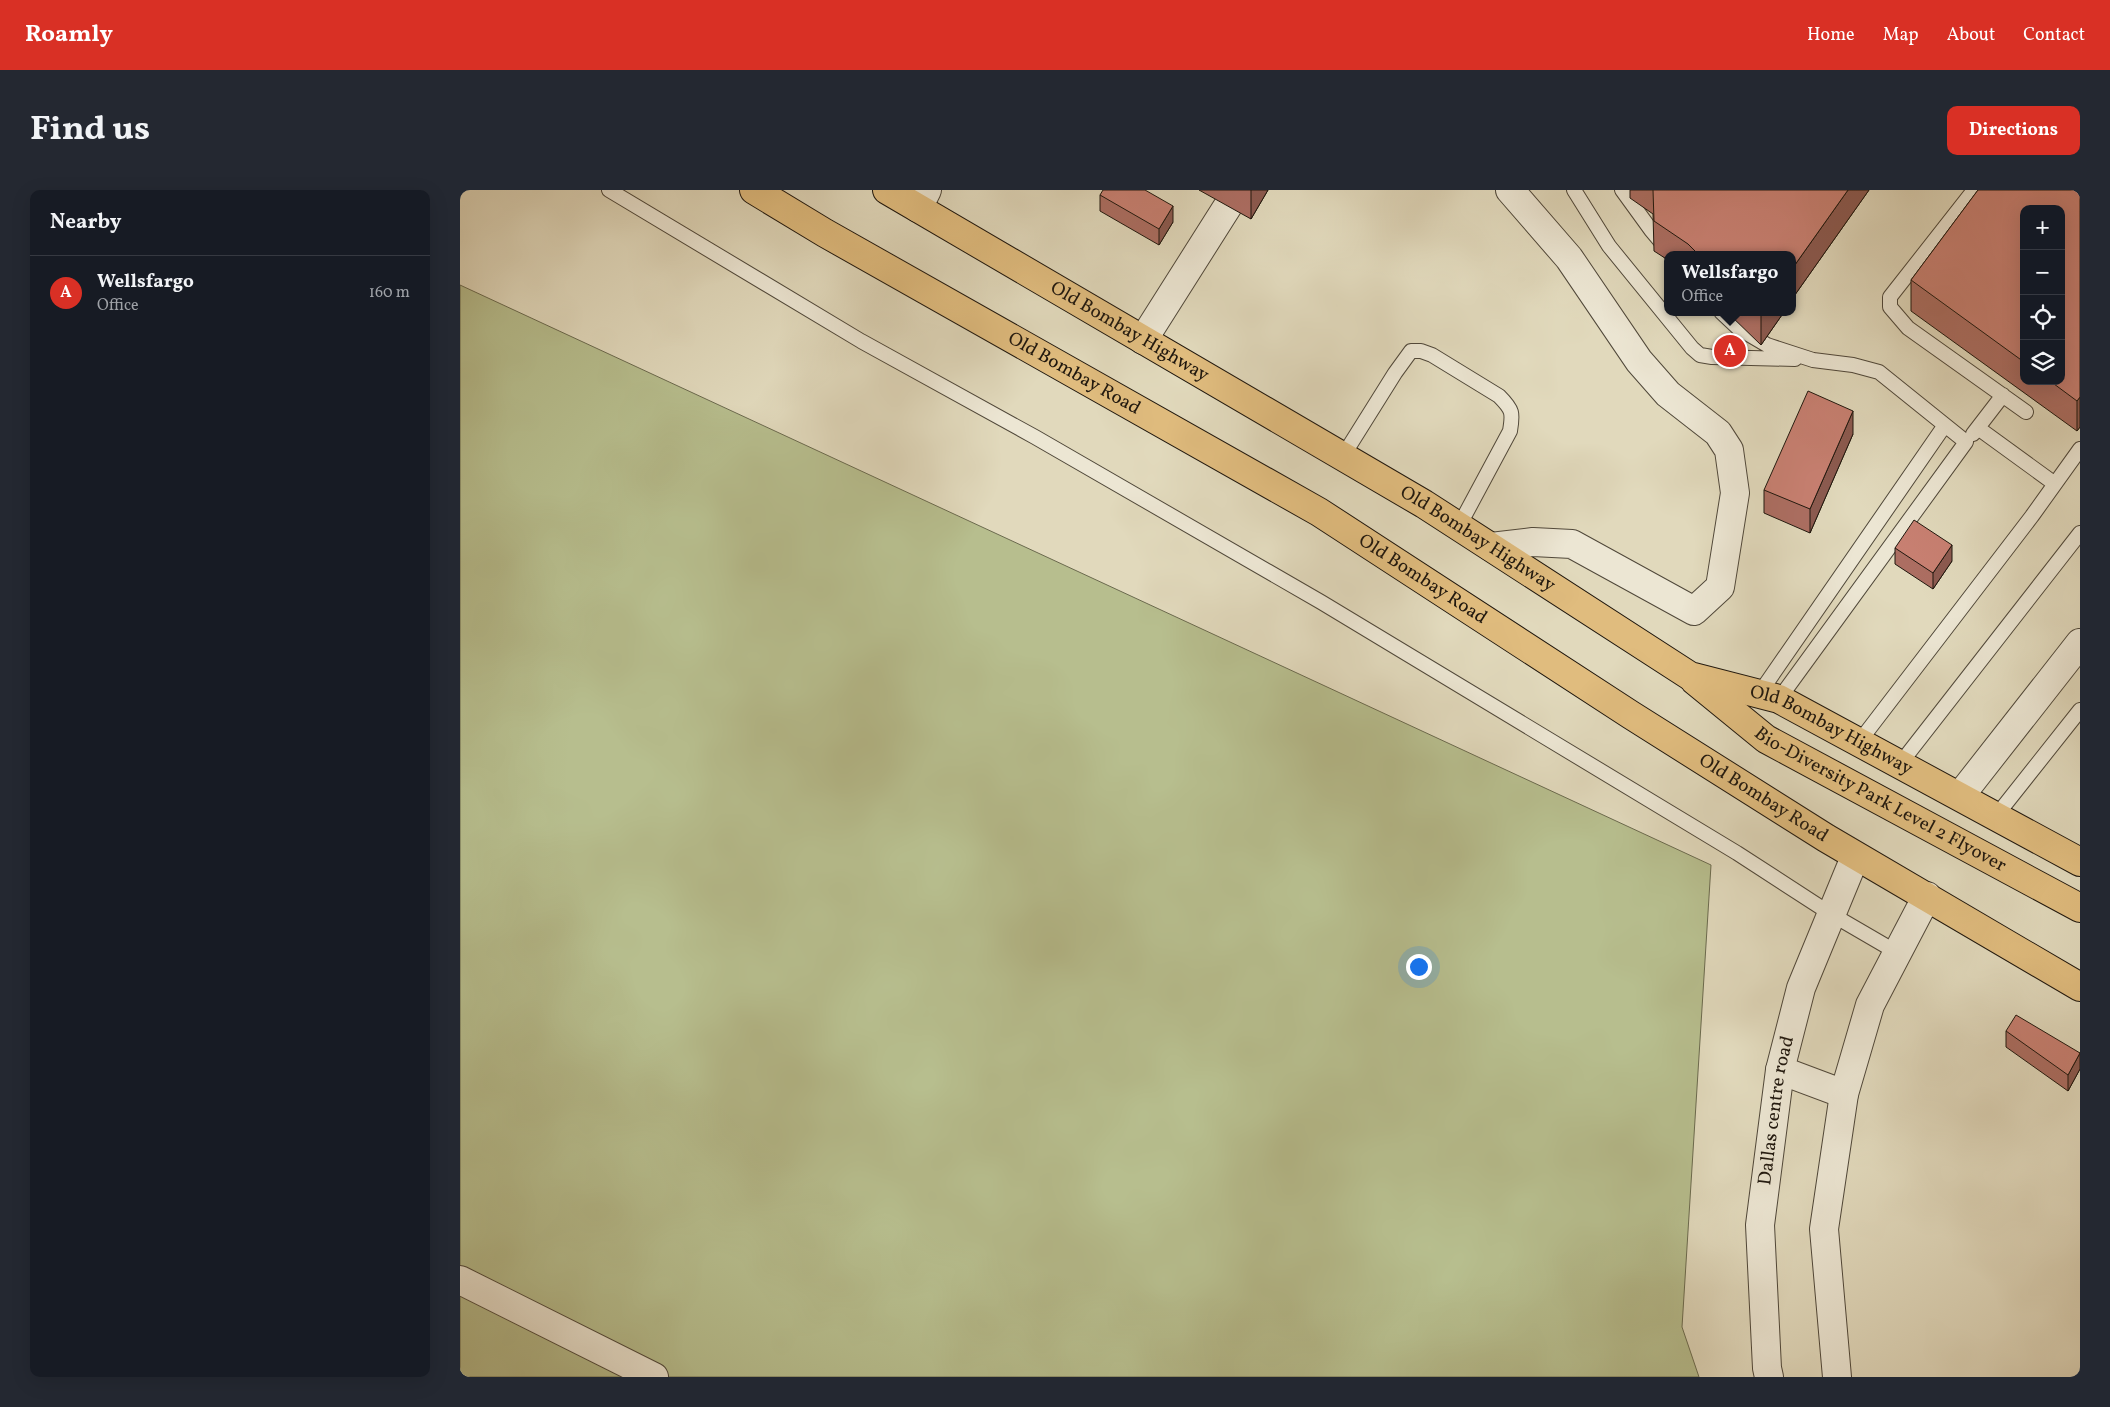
<!DOCTYPE html>
<meta charset="utf-8">
<style>
:root{--surface:#171b24;--page:#242831;--text:#f1f3f6;--muted:#9ea1a6;--line:#363941;--accent:#d93025}
body{margin:0;font-family:Vollkorn,serif;background:var(--page);color:var(--text)}
.controls{position:absolute;right:15px;top:15px;display:grid;overflow:hidden;border-radius:10px;box-shadow:0 5px 20px #0002}
.controls button{width:45px;height:45px;display:grid;place-items:center;padding:0;border:0;border-bottom:1px solid var(--line);background:var(--surface);color:var(--text);font:25px sans-serif}
.you{position:absolute;left:958px;top:776px;width:18px;height:18px;margin:-12px;border:4px solid #fff;border-radius:50%;background:#1a73e8;box-shadow:0 0 0 8px #1a73e833}
.badge{display:grid;place-items:center;width:32px;height:32px;border-radius:50%;background:var(--accent);color:#fff;font-size:16px;font-weight:700}
.pin{position:absolute;translate:-50% -50%;border:2px solid #fff;box-shadow:0 1px 5px #0006}
.popup{position:absolute;left:1204px;top:61px;width:132px;height:65px;box-sizing:border-box;display:grid;place-content:center;border-radius:10px;background:var(--surface);filter:drop-shadow(0 1px 4px #0005);font-size:16px;white-space:nowrap;color:var(--muted)}
.popup b{font-size:19px;color:var(--text)}
.popup::after{content:'';position:absolute;left:50%;top:100%;margin-left:-10px;border:10px solid transparent;border-top-color:var(--surface)}
.list{margin:0;padding:0;list-style:none}
h2{display:flex;justify-content:space-between;align-items:center;height:65px;margin:0;padding:0 20px;font-size:21px}
h2 small{font-size:16px;font-weight:400;color:var(--muted)}
.list li{display:grid;grid-template-columns:32px 1fr auto;gap:15px;align-items:center;box-sizing:border-box;height:75px;padding:0 20px;border-top:1px solid var(--line)}
.list b{display:block;font-size:19px;white-space:nowrap}
.list p{margin:0;font-size:16px;white-space:nowrap;color:var(--muted)}
.list em{font-size:16px;font-style:normal;color:var(--muted)}
.icon{flex:none;width:28px;height:28px;fill:none;stroke:currentColor;stroke-width:2;stroke-linecap:round;stroke-linejoin:round}
.map{position:relative;flex:none;width:1620px;height:1187px;overflow:hidden;border-radius:10px}
header{display:flex;align-items:center;gap:30px;box-sizing:border-box;height:70px;padding:0 25px;background:var(--accent);color:#fff}
header strong{font-size:24px}
nav{display:flex;gap:28px;margin-inline-start:auto;font-size:18px}
.intro{display:flex;align-items:center;justify-content:space-between;box-sizing:border-box;height:120px;padding:0 30px}
h1{margin:0;font-size:35px}
.button{padding:12px 22px;border-radius:10px;background:var(--accent);color:#fff;font-size:18px;font-weight:700}
main{display:flex;gap:30px;padding:0 30px}
aside{flex:1;background:var(--surface);border-radius:10px;box-shadow:0 5px 20px #0002}
.map>svg:first-child{display:block}
.green{fill:#b7be8e;stroke:#6b6a4e}
.lines{fill:none;stroke-linecap:round;stroke-linejoin:round}
.service-casing{stroke:#50483a;stroke-width:16}
.minor-casing{stroke:#50483a;stroke-width:30}
.tertiary-casing{stroke:#50483a;stroke-width:30}
.primary-casing{stroke:#1f170e;stroke-width:30}
.service{stroke:#ece6d3;stroke-width:14}
.minor{stroke:#ece6d3;stroke-width:28}
.tertiary{stroke:#ece6d3;stroke-width:28}
.primary{stroke:#e0bc7e;stroke-width:28}
.wall{fill:#ac6e62;stroke:#1f170e;fill-rule:evenodd}
.shaded-wall{fill:#8c5a50;stroke:#1f170e}
.building{fill:#c88072;stroke:#1f170e}
.labels{text-anchor:middle;dominant-baseline:central;stroke-width:5;stroke-linejoin:round;paint-order:stroke}
.street-label{font-size:19px;fill:#1f170e;stroke:#ece6d3}
</style>
<header>
<strong>Roamly</strong>
<nav><a>Home</a><a>Map</a><a>About</a><a>Contact</a></nav>
</header>
<div class="intro"><h1>Find us</h1><a class="button">Directions</a></div>
<main>
<aside>
<h2>Nearby<small></small></h2>
<ul class="list">
<li><span class="badge">A</span><div><b>Wellsfargo</b><p>Office</p></div><em>160 m</em></li>
</ul>
</aside>
<div class="map">
<svg width="1620" height="1187" viewBox="0 0 1620 1187">
<rect width="100%" height="100%" fill="#e1d9bc"/>
<filter id="stains"><feTurbulence type="fractalNoise" baseFrequency=".004" numOctaves="4"/><feColorMatrix values="0 0 0 0 .2 0 0 0 0 .09 0 0 0 0 .02 0 0 0 .5 -.17"/></filter>
<radialGradient id="worn" r=".72"><stop offset=".6" stop-color="#630" stop-opacity="0"/><stop offset="1" stop-color="#630" stop-opacity=".3"/></radialGradient>
<path class="green" d="M0,95L1251,675L1222,1137L1239,1187H0Z"/>
<g class="lines">
<defs>
<path id="service" d="M149,0L401,151L575,247L861,412L1277,663L1371,724L1438,763
M1114,0L1149,56L1232,158L1240,165L1252,167L1335,169
M1162,0L1191,40L1212,65
M1514,0L1430,107V117L1448,138L1566,222
M1261,122L1278,138L1307,155L1353,170L1393,175L1419,182L1506,252L1319,509
M1518,238L1595,294
M1513,244L1543,205
M883,266L935,183L951,161H961L972,165L1039,206C1053,220 1053,223 1050,241L999,336
M1299,504L1485,235
M1399,552L1572,326L1620,259
M1440,574L1620,343
M1536,626L1620,520"/>
<path id="minor" d="M458,18L467,0
M683,150L778,0
M1031,357L1073,352L1112,354L1234,421L1260,397L1275,303L1269,260L1258,243L1208,204L1179,171L1109,68L1050,0
M1500,606L1620,453
M0,1090L194,1187"/>
<g id="tertiary">
<path d="M1320,880L1384,904"/>
<path id="s1" d="M1309,1187L1307,1178L1300,1035L1320,880L1341,798L1395,667"/>
<path d="M1377,1187L1364,1039L1384,904L1410,815L1467,706"/>
</g>
<g id="primary">
<path id="s2" d="M294,0L365,43L859,322L1171,525L1366,648L1620,797"/>
<path id="s3" d="M427,0L964,314L1230,486L1319,509L1620,672"/>
<path id="s4" d="M1235,491L1306,549L1620,718"/>
</g>
</defs>
<use href="#service" class="service-casing"/>
<use href="#minor" class="minor-casing"/>
<use href="#tertiary" class="tertiary-casing"/>
<use href="#primary" class="primary-casing"/>
<use href="#service" class="service"/>
<use href="#minor" class="minor"/>
<use href="#tertiary" class="tertiary"/>
<use href="#primary" class="primary"/>
</g>
<path class="wall" d="M739,0H808L791,29Z
M1170,0H1409L1332,109V65H1208V70L1194,61L1193,24L1170,8Z
M1518,0H1620V237L1617,241L1451,121V90ZM1564,19H1601V191H1564Z
M640,5L713,32L699,55L640,21Z
M1267,122H1324L1301,155Z
M1393,244L1350,343L1304,323V300Z
M1435,358L1492,371L1473,399L1435,374Z
M1546,841L1620,863V879L1608,901L1546,857Z"/>
<path class="shaded-wall" d="M791,0H808L791,29Z
M1388,0H1409L1332,109V79Z
M713,16V32L699,55V39Z
M1302,122H1324L1301,155V125Z
M1620,207V237L1617,241V211Z
M1393,221V244L1350,343V319Z
M1492,355V371L1473,399V383Z
M1620,863V879L1608,901V885Z"/>
<path class="building" d="M643,0H685L713,16L699,39L640,5Z
M1193,0H1388L1332,79V65H1239L1228,54L1194,31Z
M1518,0H1620V207L1617,211L1590,191H1601V19H1564V172L1451,90Z
M1348,201L1393,221L1350,319L1304,300Z
M1454,330L1492,355L1473,383L1435,358Z
M1556,825L1620,863L1608,885L1546,841Z"/>
<g class="labels">
<g class="street-label">
<text stroke="none"><textPath href="#s3" startOffset="281">Old Bombay Highway</textPath></text>
<text stroke="none"><textPath href="#s2" startOffset="369">Old Bombay Road</textPath></text>
<text stroke="none"><textPath href="#s3" startOffset="686">Old Bombay Highway</textPath></text>
<text stroke="none"><textPath href="#s2" startOffset="774">Old Bombay Road</textPath></text>
<text stroke="none"><textPath href="#s3" startOffset="1091">Old Bombay Highway</textPath></text>
<text stroke="none"><textPath href="#s2" startOffset="1179">Old Bombay Road</textPath></text>
<text stroke="none"><textPath href="#s4" startOffset="221">Bio-Diversity Park Level 2 Flyover</textPath></text>
<text stroke="none"><textPath href="#s1" startOffset="268">Dallas centre road</textPath></text>
</g>
</g>
<rect width="100%" height="100%" filter="url(#stains)"/>
<rect width="100%" height="100%" fill="url(#worn)"/>
</svg>
<div class="controls">
<button>+</button>
<button>−</button>
<button><svg class="icon" aria-label="locate" viewBox="0 0 24 24"><circle cx="12" cy="12" r="6"/><path d="M12 2v4M12 18v4M2 12h4M18 12h4"/></svg></button>
<button><svg class="icon" aria-label="layers" viewBox="0 0 24 24"><path d="M12 4l9 5-9 5-9-5zM3 14l9 5 9-5"/></svg></button>
</div>
<div class="you"></div>
<div class="pin badge" style="left:1270px;top:161px">A</div>
<div class="popup"><b>Wellsfargo</b>Office</div>
</div>
</main>
